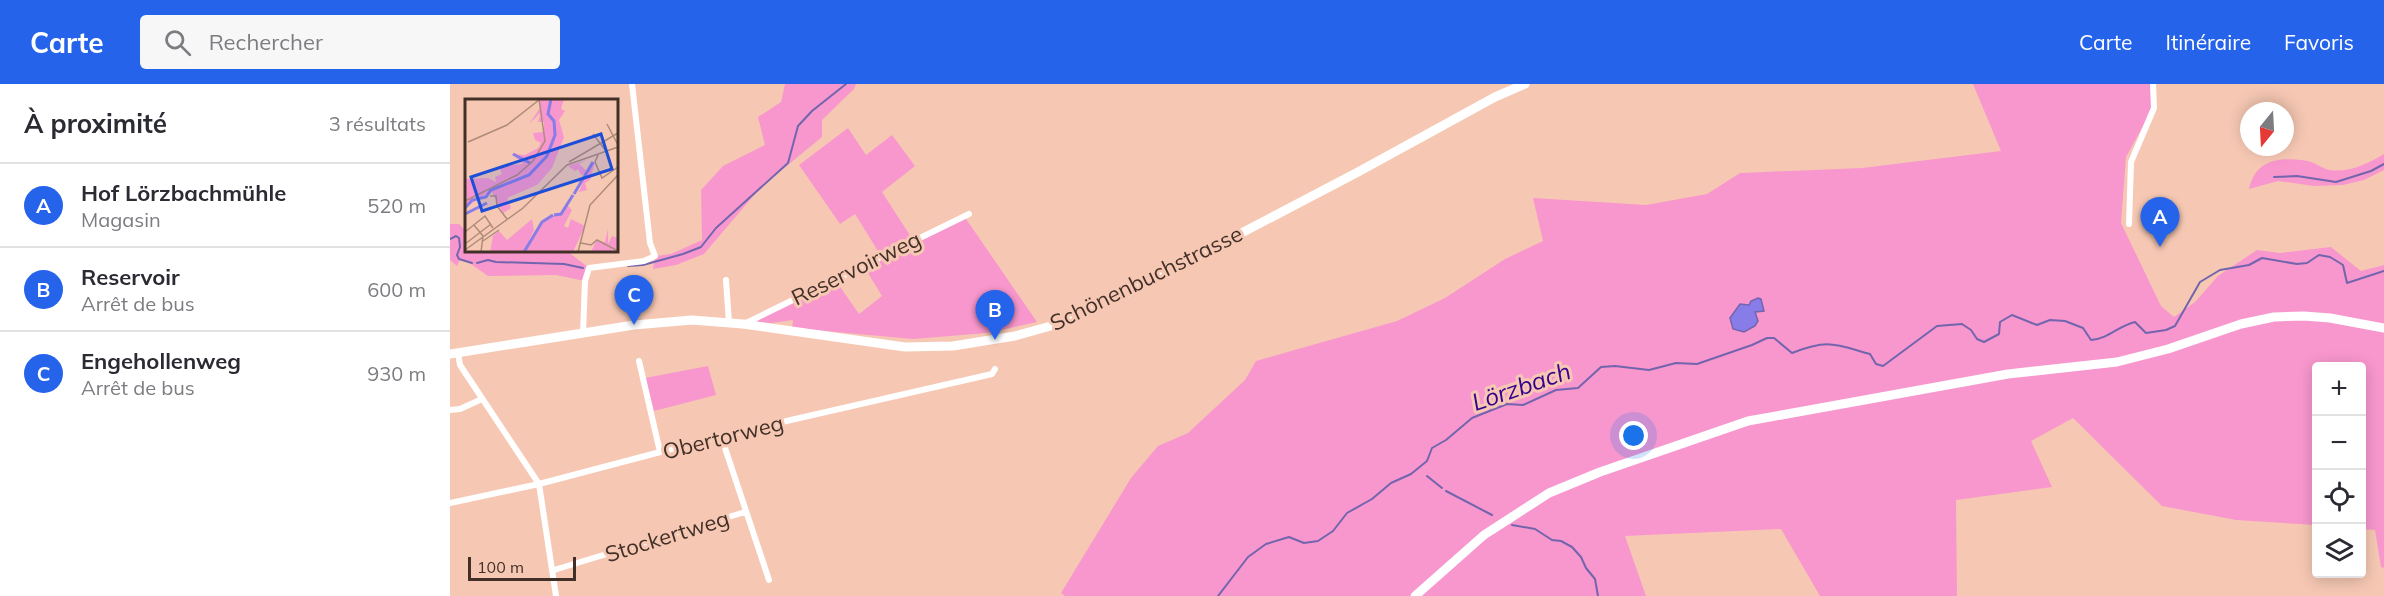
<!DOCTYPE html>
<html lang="fr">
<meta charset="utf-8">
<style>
:root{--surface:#fff;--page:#f7f7f7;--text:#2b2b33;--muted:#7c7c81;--line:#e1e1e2;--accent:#2563eb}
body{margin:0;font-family:Mulish,sans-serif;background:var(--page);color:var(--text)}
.controls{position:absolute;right:18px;bottom:18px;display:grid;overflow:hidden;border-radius:6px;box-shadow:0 3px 15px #0003}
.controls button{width:54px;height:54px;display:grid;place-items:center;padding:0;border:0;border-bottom:2px solid var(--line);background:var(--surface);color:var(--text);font:30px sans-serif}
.compass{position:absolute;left:1790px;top:18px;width:54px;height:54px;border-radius:50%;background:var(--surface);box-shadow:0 3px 15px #0003;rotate:198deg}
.scale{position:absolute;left:18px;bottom:15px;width:108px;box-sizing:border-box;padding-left:6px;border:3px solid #423028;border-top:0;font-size:16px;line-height:21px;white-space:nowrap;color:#423028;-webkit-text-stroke:4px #f6c8b3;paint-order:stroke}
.you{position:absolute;left:1184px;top:352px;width:21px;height:21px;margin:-15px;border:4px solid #fff;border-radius:50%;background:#1a73e8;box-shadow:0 0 0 9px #1a73e833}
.badge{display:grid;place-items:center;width:39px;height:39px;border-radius:50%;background:var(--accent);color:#fff;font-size:20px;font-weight:700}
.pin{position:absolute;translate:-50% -50px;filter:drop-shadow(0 2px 3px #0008)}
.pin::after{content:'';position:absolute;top:32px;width:21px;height:18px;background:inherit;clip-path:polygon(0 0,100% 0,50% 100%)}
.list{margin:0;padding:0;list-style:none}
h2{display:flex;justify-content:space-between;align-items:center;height:78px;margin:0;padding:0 24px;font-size:26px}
h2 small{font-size:20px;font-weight:400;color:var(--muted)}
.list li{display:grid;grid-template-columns:39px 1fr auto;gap:18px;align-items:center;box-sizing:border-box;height:84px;padding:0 24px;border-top:2px solid var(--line)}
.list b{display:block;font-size:22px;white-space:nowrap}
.list p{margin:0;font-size:20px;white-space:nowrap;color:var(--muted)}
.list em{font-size:20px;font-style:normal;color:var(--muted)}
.icon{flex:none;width:33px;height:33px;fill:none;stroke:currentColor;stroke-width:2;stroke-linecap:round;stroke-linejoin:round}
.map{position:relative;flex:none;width:1934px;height:512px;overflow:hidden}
header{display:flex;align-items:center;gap:36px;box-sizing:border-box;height:84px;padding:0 30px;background:var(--accent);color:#fff}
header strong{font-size:28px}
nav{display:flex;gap:33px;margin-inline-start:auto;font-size:21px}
.search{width:420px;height:54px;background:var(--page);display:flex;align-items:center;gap:15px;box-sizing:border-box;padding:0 21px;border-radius:6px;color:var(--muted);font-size:22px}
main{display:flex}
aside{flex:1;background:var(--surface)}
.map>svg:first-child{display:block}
.green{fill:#f897cd;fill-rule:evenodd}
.water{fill:#877ce8;stroke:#7265ae;stroke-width:1.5}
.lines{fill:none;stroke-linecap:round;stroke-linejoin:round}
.stream{stroke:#7265ae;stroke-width:2}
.street{stroke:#fff;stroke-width:6}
.secondary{stroke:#fff;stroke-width:9}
.labels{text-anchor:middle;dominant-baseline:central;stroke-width:6;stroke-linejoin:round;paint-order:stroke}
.street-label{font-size:22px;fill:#423028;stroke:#f6c8b3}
.water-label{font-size:24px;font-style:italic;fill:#36028d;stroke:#f6c8b3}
.inset-river{fill:none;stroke:#877ce8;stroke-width:3}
.inset-road{fill:none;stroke:#ae8b7b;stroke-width:1.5}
.view{fill:#1d4ed8;fill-opacity:0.15;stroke:#1d4ed8;stroke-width:3}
.inset-edge{fill:none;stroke:#423028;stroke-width:3}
</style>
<header>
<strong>Carte</strong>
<div class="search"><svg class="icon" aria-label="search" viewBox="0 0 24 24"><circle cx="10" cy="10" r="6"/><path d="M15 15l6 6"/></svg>Rechercher</div>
<nav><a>Carte</a><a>Itinéraire</a><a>Favoris</a></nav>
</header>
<main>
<aside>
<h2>À proximité<small>3 résultats</small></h2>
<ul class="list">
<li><span class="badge">A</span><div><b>Hof Lörzbachmühle</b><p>Magasin</p></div><em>520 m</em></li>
<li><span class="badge">B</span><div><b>Reservoir</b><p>Arrêt de bus</p></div><em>600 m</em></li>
<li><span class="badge">C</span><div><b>Engehollenweg</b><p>Arrêt de bus</p></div><em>930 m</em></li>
</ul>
</aside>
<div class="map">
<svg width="1934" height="512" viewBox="0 0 1934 512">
<rect width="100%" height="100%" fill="#f6c8b3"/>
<path class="green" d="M335,0H406L404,5L372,36V53L311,103L254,170L226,181L203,185L205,172L221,170L252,156L251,106L273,82L315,61L308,33L331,18Z
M1523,0H1700L1704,22L1676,73L1671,139L1711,222L1724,233L1745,218L1768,192L1807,166L1830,169L1881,163L1911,187L1934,181V484L1931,483L1925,446L1912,445V282H1866V441L1786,436L1712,422L1623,334L1581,357L1602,403L1506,416L1507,512H1370L1331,445L1175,452L1196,512H615L611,509L681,394L708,362L738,349L795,296L806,277L947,237L995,214L1055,175L1093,157L1083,114L1196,121L1257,110L1290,89L1412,84L1551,67ZM1290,220L1299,222L1307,227L1305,228L1308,237L1282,240L1281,234Z
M398,44L416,71L442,51L465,82L432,108L463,156L514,132L587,238L537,249L463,255L342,244L343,236L321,239L305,238L384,194L409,230L432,212L413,181L431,172L405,130L390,140L349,81Z
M1934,70V86L1914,96L1893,101L1864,102L1828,97L1799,105C1806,74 1831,73 1858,77C1866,79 1873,85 1880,86C1899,89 1919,79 1934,70Z
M0,140H9L16,147V166L117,167L139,184L135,197L106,191L38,192L18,178L10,175L7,182L0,176Z
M258,282L266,311L204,327L195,294Z"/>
<path class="water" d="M1308,214L1311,215L1314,227L1305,228L1308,237L1305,242L1294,248L1283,245L1280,234L1290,220L1299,221L1301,217Z"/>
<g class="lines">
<path class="stream" d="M1824,93L1847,92L1886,98L1921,87L1934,80
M0,155L6,152L9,154L10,163L7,171L9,175L22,179
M27,179L38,176L46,178L114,180L133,184
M178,182L193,181L233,170L251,163L266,144L338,79L348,42L362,27L396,0
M977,392L992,404
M996,407L1042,431
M1062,441L1085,445L1102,456L1111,457L1122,463L1131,473L1136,484L1145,495L1148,512
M768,512L798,473L816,460L839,453L854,459L868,457L883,447L897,429L922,415L941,399L961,390L977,377L982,364L996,356L1022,334L1057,320L1073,321L1106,306L1128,304L1151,283L1165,282L1199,286L1226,279L1247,280L1302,261L1317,254H1324L1342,269C1378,255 1384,260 1420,270L1426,280L1433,282L1487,242L1512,240L1521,246L1527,255L1534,258L1549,250L1550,238L1562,231L1587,241L1600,236L1615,237L1633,244L1641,256C1658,255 1668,242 1685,238L1696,249L1716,246L1725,242L1750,198L1770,186L1799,181L1812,174L1847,180L1857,179L1869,171L1880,173L1893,181L1897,199L1934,187"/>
<path class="street" d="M1679,140L1681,78L1704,24L1703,0
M276,196L279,239
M294,240L519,130
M133,250L135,197L139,184L194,177L205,172L200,159L182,0
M8,269L10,281L89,400L106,512
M189,277L210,368
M0,326L10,325L32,315
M271,352L319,496
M0,419L89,400L271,352L542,290L545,285
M104,486L295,428"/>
<path class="secondary" d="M0,270L184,241L242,236L293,240L455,263L503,262L565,252L608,240L673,211L908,88L1045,13L1075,0
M965,512L1034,451L1099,409L1150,388L1298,337L1558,290L1667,278L1718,265L1791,240L1824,233L1854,232L1880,234L1934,244"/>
</g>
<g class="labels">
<g class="street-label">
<text transform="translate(406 184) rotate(-26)">Reservoirweg</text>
<text transform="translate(696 194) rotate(-26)">Schönenbuchstrasse</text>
<text transform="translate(273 353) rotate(-14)">Obertorweg</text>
<text transform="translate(217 452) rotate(-17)">Stockertweg</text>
</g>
<g class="water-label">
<text transform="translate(1071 302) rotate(-19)">Lörzbach</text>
</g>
</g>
<g transform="translate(15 15)">
<rect width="153" height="153" fill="#f6c8b3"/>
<path d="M75,0H99L96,10L100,12L94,21L99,38L87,69L72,86L42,99L46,109L38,114L26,92L0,109V80L23,79L31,83L30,78L37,75L34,67L58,65L47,55L60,56L73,49L76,44L70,41L68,34L79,33V23H73L76,13L64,25L75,9ZM122,61L114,65L122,72L126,64L130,63L125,81L120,84L122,91L114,93L121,75L116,76L113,70L110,72L103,67ZM102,106L107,111L99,127L103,129L106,120L120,127L108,153H25L28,137L34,132L42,141L67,120L69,131L59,152L79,120L98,114ZM143,130V145L147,137L153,139V153H148V149L146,153H126L131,142L140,143Z" fill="#f897cd"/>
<path class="inset-river" d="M48,55L65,64M109,95L128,63M0,109L7,101L21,98L26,91L64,76L82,57L90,36L89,22L83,15L86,0M0,115L22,104M89,116L96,115L108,96M59,153L77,123L88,116"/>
<path class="inset-road" d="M142,25L153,46M128,35L141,52M3,43L42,26L74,1M133,56L130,63L137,79L153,68M104,63L153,34M25,97H31L32,107L42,120M0,102L52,76L68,62L80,42L74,0M9,126L18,137L16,153M0,133L20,117L28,129M18,142L34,131M116,144L126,146L132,141L153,152M0,145L26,125M0,151L58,109L102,66L153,48M113,153L125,106L153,76"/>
<path class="view" d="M136,35L147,70L17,112L6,78Z"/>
<rect width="153" height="153" class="inset-edge"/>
</g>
</svg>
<div class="controls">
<button>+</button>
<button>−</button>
<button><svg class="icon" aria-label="locate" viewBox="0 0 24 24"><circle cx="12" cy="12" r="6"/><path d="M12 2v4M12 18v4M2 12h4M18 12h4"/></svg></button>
<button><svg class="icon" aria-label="layers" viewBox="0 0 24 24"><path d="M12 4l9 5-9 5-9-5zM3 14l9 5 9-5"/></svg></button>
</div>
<svg class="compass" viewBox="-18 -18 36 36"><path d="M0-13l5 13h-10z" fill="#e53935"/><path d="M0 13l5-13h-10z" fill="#7c7c81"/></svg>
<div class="scale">100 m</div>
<div class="you"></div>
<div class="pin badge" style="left:1710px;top:163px">A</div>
<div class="pin badge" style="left:545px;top:256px">B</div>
<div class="pin badge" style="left:184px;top:241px">C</div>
</div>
</main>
